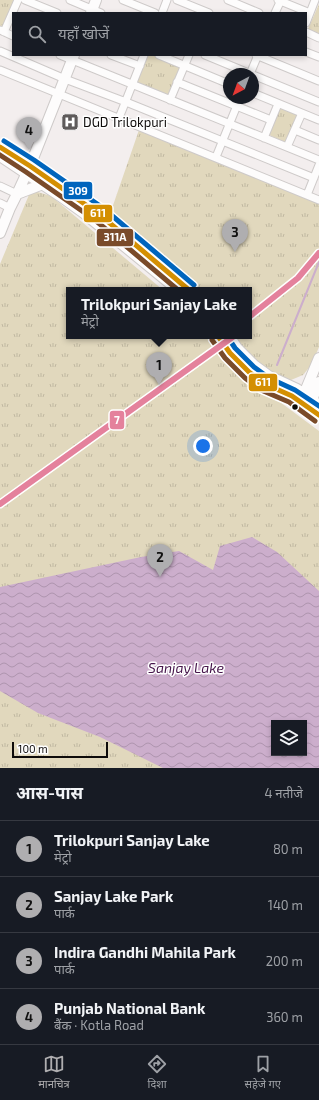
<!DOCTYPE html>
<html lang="hi">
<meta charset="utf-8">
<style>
:root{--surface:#171b24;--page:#242831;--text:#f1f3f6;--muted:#9ea1a6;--line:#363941;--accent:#afaeb0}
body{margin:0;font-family:"Exo 2","Noto Sans Devanagari",sans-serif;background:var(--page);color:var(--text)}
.controls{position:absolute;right:12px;bottom:12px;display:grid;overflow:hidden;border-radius:0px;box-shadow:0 2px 6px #0003}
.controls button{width:36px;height:36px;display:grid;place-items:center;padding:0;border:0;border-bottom:1px solid var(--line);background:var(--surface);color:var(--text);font:20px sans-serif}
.compass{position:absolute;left:223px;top:68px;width:36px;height:36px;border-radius:50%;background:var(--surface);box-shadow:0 2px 6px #0003;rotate:221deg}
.scale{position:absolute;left:12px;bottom:10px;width:96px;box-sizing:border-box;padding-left:4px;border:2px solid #0e0b0a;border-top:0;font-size:11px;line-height:14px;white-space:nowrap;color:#0e0b0a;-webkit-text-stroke:3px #fff;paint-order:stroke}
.you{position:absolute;left:203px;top:446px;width:14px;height:14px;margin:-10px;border:3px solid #fff;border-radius:50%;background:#1a73e8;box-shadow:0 0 0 6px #1a73e833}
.badge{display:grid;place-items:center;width:26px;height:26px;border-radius:50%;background:var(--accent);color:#111;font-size:13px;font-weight:700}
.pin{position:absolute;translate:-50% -33px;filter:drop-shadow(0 1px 2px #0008)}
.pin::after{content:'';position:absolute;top:21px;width:14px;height:12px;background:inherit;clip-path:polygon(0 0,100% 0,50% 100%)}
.popup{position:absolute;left:66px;top:287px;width:186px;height:52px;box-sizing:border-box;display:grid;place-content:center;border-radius:0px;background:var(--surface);filter:drop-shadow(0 1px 3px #0005);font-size:13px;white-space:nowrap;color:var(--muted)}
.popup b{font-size:15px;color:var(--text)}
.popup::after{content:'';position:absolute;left:50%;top:100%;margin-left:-8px;border:8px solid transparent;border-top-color:var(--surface)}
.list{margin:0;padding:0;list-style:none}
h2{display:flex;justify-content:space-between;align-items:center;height:52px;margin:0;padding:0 16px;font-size:17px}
h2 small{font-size:13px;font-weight:400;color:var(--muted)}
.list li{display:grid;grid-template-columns:26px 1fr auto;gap:12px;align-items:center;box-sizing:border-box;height:56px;padding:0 16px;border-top:1px solid var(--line)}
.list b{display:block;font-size:15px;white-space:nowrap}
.list p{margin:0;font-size:13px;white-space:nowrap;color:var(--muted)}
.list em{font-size:13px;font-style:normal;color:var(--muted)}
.icon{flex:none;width:22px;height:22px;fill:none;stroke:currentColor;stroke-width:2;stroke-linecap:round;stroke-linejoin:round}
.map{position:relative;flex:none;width:319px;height:768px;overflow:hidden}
.search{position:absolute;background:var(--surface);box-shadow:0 2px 6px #0003;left:12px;right:12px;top:12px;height:44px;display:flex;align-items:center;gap:10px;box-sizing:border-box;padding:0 14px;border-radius:0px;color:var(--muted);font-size:15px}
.sheet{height:276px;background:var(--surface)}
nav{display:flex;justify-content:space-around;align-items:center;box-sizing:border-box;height:56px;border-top:1px solid var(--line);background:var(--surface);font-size:11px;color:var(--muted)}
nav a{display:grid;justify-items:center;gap:2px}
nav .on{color:var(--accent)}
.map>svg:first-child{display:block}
.park{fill:url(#park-tufts);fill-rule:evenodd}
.water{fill:url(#water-waves);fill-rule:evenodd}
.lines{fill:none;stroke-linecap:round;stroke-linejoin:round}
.stream{stroke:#ccaecc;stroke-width:2}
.street-casing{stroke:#cecac9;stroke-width:9}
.secondary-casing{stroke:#cecac9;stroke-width:12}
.street{stroke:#fdfcfc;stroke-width:7}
.secondary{stroke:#fdfcfc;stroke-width:10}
.bus-1-casing{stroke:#fff;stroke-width:8}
.bus-2-casing{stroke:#fff;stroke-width:8}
.bus-3-casing{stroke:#fff;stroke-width:8}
.bus-1{stroke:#d48f02;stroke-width:5}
.bus-2{stroke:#7a4b2a;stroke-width:5}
.bus-3{stroke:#0065bd;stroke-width:5}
.metro-1-casing{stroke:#fff;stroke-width:9}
.metro-1{stroke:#e4819c;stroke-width:6}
.bus-dot{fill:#0e0b0a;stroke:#fff;stroke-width:1.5}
.labels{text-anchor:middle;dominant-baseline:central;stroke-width:3;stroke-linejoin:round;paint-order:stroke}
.poi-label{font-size:13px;fill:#0e0b0a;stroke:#fff;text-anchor:start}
.water-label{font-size:14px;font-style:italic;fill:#46154b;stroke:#fff}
.line-badge{stroke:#fff;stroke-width:1.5}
.badge-label{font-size:11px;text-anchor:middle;font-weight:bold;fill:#fff}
</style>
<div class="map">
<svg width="319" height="768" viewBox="0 0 319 768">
<defs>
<pattern id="park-tufts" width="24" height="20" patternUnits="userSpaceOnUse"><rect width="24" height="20" fill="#e1d8bd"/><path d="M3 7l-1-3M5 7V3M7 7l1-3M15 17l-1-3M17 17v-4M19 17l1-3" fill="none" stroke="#c0b8a1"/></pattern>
<pattern id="water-waves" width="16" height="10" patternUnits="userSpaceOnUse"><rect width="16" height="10" fill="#ccaecc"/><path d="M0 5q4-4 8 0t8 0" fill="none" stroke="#ae94ae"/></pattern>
</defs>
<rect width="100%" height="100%" fill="#f3eeee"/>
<path class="park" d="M0,0H16L4,29L0,27Z
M319,4V34L308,29Z
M145,55H157L182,65L169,96L135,82Z
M279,106L299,115L287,143L267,134Z
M139,130L319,203V347L312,364L303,375L291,380L281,379L255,361L233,336H249V290H195L110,214Z
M31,190L51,196L163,290H69V336H210L230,365L319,431V768H0V264ZM274,723H304V753H274Z"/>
<path class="water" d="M252,537L277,552L319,591V768H163L100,737L38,713L0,691V587L141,557L179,551L213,570L220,546ZM274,723H304V753H274Z"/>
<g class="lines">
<path class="stream" d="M277,365L319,262"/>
<defs>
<path id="street" d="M25,0L57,13
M70,0L101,13
M123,0L155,13
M177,0L209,13
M228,0L259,13
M278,0L310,13
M162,13L167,0
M275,13L281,0
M306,23L315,0
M0,30L13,36
M4,32L18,0
M306,32L319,38
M0,51L65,79L126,102L314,178
M306,52L319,57
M60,55L319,160
M111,55L140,66
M159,55L229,84
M205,55L251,74
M256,55L319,81
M0,70L319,200
M250,74L258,55
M253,75L319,102
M177,82L271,120
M253,93L319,120
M170,100L189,55
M119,118L144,55
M295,130L319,140
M264,138L278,104
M287,147L302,113
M216,157L240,98
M0,186L17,194
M307,195L319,165
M0,203L10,208"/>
<path id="secondary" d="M91,13L96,0
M0,147L30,166L99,214L189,290
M0,156L60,196L85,214L178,290
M17,194L43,184
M0,233L10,208L17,194L30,166L74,55
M218,336L230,353L249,372L265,384L292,396L319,415
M229,336L237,348L254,365L269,376L297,389L319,405
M312,400L319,382
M304,401V394L319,358"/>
</defs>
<use href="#street" class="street-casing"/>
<use href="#secondary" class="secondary-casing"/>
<use href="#street" class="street"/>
<use href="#secondary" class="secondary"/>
<defs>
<path id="bus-1" d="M0,147L30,166L99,214L189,290
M218,336L230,353L249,372L265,384L292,396L319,415"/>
<path id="bus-2" d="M0,155L26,172L95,220L178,290
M212,340L225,358L245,378L261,390L289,402L315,421"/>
<path id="bus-3" d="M4,141L34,160L103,208L194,285
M227,336L235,348L254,367L269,378L295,390L319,406"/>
</defs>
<use href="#bus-1" class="bus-1-casing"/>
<use href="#bus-2" class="bus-2-casing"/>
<use href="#bus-3" class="bus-3-casing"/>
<use href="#bus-1" class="bus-1"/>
<use href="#bus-2" class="bus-2"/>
<use href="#bus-3" class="bus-3"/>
<defs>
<path id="metro-1" d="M249,317L298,278L319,253
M0,504L234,336"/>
</defs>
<use href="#metro-1" class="metro-1-casing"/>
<use href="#metro-1" class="metro-1"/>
</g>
<defs>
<symbol id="hospital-square" viewBox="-11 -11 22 22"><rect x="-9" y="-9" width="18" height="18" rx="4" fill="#5e5a5a" stroke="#fff"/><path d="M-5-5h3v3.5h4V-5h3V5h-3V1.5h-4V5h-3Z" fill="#fff"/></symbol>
</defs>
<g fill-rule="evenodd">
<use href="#hospital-square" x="60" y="112" width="20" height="20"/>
</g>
<circle class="bus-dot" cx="295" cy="407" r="3.5"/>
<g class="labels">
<g class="poi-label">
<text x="83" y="122">DGD Trilokpuri</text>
</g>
<g class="water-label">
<text x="186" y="667">Sanjay Lake</text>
</g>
</g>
<g class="line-badge">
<rect x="63" y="181" width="30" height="19" rx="4" fill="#0065bd"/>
<rect x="83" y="204" width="30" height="19" rx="4" fill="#d48f02"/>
<rect x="96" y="228" width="38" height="19" rx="4" fill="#7a4b2a"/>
<rect x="248" y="373" width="30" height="19" rx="4" fill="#d48f02"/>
<rect x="109" y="410" width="16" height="20" rx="4" fill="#e4819c"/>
</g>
<g class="badge-label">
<text x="78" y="195">309</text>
<text x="98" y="217">611</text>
<text x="115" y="241">311A</text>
<text x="263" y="386">611</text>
<text x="117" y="424">7</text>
</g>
</svg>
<div class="controls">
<button><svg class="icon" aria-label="layers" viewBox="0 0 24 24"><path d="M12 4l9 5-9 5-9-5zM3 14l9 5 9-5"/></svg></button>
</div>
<svg class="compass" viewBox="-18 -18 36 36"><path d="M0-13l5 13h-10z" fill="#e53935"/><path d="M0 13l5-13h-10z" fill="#9ea1a6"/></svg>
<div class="scale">100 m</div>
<div class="you"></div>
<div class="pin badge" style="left:159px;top:385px">1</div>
<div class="popup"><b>Trilokpuri Sanjay Lake</b>मेट्रो</div>
<div class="pin badge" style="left:160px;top:577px">2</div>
<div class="pin badge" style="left:235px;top:252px">3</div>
<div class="pin badge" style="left:29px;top:150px">4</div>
<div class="search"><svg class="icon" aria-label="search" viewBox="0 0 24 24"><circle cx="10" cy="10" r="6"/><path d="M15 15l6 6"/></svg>यहाँ खोजें</div>
</div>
<section class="sheet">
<h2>आस-पास<small>4 नतीजे</small></h2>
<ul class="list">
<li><span class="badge">1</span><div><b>Trilokpuri Sanjay Lake</b><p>मेट्रो</p></div><em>80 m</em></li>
<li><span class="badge">2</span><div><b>Sanjay Lake Park</b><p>पार्क</p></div><em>140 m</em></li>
<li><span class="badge">3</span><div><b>Indira Gandhi Mahila Park</b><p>पार्क</p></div><em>200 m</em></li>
<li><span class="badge">4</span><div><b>Punjab National Bank</b><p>बैंक · Kotla Road</p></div><em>360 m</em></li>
</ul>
</section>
<nav>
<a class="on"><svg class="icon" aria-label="map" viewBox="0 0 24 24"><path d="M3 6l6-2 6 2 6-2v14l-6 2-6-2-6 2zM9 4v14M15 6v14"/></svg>मानचित्र</a>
<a><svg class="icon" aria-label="directions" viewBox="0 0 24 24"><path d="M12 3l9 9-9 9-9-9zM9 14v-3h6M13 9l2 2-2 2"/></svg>दिशा</a>
<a><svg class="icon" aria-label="saved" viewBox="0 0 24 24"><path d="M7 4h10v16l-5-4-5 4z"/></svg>सहेजे गए</a>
</nav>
